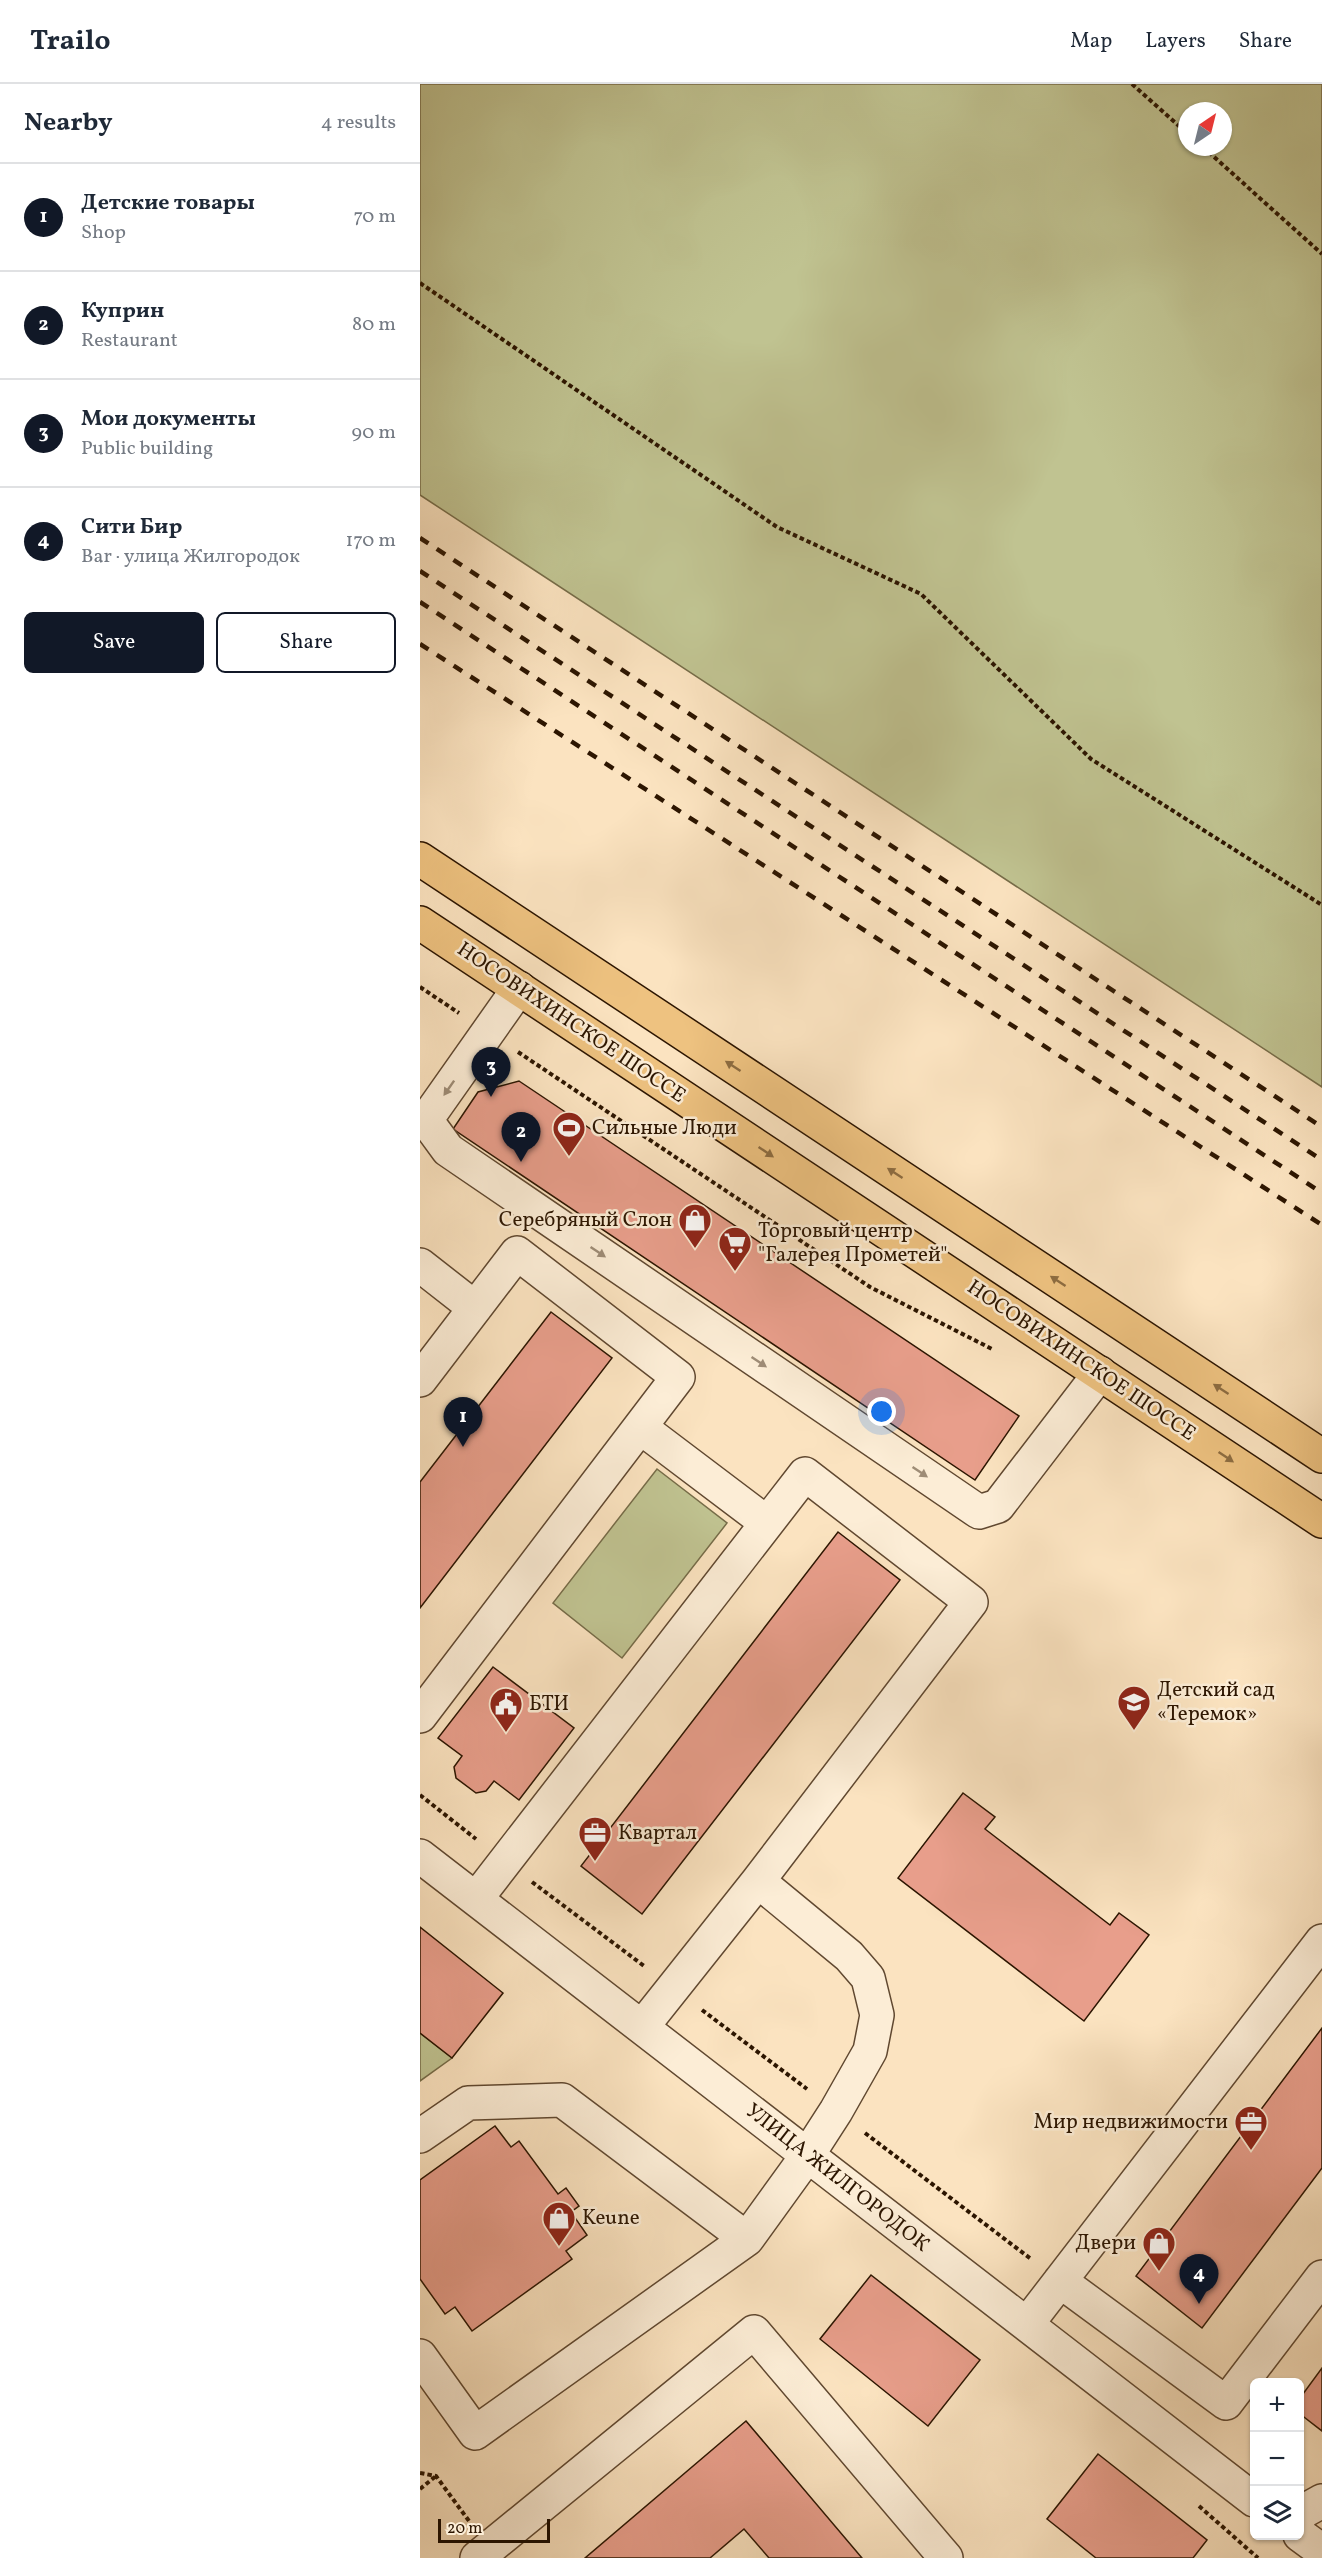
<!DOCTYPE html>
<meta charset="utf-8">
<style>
:root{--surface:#fff;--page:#f6f6f7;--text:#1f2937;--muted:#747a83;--line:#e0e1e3;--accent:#111827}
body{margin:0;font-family:Vollkorn,serif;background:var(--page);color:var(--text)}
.controls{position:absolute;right:18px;bottom:18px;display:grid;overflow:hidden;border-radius:9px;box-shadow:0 2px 4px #0004}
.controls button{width:54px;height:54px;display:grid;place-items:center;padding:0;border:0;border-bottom:2px solid var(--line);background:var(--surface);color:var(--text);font:30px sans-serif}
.compass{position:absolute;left:758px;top:18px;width:54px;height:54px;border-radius:50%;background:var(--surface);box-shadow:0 2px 4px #0004;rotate:35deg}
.scale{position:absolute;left:18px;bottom:15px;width:112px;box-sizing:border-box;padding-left:6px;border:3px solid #2c1500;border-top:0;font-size:16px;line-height:21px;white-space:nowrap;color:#2c1500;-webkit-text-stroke:4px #fcedd6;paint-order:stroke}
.you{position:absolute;left:462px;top:1328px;width:21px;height:21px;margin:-15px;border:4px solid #fff;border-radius:50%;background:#1a73e8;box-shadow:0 0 0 9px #1a73e833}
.badge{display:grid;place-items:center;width:39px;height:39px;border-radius:50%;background:var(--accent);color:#fff;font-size:20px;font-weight:700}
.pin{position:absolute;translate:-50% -50px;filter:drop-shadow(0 2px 3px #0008)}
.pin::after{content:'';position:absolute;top:32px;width:21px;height:18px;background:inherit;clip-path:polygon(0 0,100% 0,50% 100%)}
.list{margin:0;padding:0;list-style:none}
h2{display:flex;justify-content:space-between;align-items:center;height:78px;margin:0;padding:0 24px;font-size:26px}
h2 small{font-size:20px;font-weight:400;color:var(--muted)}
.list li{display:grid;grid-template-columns:39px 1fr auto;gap:18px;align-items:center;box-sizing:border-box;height:108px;padding:0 24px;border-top:2px solid var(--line)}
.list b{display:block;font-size:22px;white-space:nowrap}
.list p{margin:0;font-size:20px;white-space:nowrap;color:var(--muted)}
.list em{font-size:20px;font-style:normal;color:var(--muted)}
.actions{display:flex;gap:12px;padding:18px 24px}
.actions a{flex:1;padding:14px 0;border:2px solid var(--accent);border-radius:9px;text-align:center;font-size:21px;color:var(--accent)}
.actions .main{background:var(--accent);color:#fff}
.icon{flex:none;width:33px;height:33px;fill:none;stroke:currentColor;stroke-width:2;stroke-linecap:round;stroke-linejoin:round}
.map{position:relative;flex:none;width:902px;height:2474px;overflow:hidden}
header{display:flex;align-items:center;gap:36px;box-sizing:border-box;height:84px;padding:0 30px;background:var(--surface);border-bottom:2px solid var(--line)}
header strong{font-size:28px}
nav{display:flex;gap:33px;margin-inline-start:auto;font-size:21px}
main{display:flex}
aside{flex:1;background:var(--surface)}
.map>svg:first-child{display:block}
.green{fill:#c0c391;stroke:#766c48;stroke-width:1.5;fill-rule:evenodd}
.building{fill:#e89e8b;stroke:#2c1500;stroke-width:1.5}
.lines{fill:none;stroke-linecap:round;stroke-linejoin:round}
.minor-casing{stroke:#604830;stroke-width:36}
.major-casing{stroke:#2c1500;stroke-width:36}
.path{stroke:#2c1500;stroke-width:4;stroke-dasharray:4.5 3;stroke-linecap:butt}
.minor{stroke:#fcedd6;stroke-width:33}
.major{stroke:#eec280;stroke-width:33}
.rail{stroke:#2c1500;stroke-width:4.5;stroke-dasharray:10 10;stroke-linecap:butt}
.oneway{fill:#8d6c40}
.oneway2{fill:#9e8c76}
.labels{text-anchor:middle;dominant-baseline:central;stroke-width:5;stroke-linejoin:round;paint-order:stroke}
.street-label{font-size:21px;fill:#2c1500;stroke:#fcedd6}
.poi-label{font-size:21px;fill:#2c1500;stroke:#fcedd6;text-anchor:start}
</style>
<header>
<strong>Trailo</strong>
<nav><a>Map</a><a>Layers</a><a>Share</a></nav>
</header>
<main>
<aside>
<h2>Nearby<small>4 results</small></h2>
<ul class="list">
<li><span class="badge">1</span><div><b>Детские товары</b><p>Shop</p></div><em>70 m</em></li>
<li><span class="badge">2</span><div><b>Куприн</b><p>Restaurant</p></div><em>80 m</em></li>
<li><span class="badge">3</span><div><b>Мои документы</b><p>Public building</p></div><em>90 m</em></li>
<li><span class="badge">4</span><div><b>Сити Бир</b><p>Bar · улица Жилгородок</p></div><em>170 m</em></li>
</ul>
<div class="actions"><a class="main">Save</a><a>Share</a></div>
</aside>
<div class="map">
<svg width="902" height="2474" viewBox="0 0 902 2474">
<rect width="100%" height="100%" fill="#fbe3c0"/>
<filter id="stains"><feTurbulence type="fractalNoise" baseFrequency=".00333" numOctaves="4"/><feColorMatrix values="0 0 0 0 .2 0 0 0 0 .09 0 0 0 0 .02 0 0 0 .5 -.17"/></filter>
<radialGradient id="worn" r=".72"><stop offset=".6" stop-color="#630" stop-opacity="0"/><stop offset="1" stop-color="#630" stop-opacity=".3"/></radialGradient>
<path class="green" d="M0,0H902V1003L0,411ZM767,27H803V63H767Z
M237,1385L307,1439L202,1574L133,1519Z
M0,1949L32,1974L0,1997Z"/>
<path class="building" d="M99,997L599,1332L555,1396L33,1045L58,1008Z
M131,1228L192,1274L0,1524V1398Z
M418,1448L480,1496L222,1830L161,1782Z
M73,1583L154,1644L99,1716L74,1697L66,1707L56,1709L36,1694L34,1683L42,1672L18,1654Z
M543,1709L575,1733L565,1745L690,1841L699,1829L729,1851L664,1937L478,1794Z
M0,1843L83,1909L32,1974L0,1949Z
M902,1944V2084L782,2244L716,2192Z
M75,2042L91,2063L99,2057L138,2110L146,2104L159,2122L151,2128L167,2151L146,2167L152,2175L52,2247L35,2223L25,2230L0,2195V2096Z
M451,2191L560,2276L508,2342L400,2255Z
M902,2284V2347L880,2330V2314Z
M326,2337L442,2474H349L324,2445L290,2474H165Z
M678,2370L787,2456L773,2474H676L627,2435Z"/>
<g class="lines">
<defs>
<path id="minor" d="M99,904L6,1036L28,1066L559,1428L578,1422L680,1289
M0,1181L55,1224
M0,1296L97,1169L258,1293L0,1632
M220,1343L347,1439
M0,1772L834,2416
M56,1815L385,1390L551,1518L338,1797
M0,2052L48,2019L142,2016L327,2155
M640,2197L806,2319L902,2193
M607,2240L902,1857
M0,2272L55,2349L327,2155L387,2072L416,2027L450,1967L457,1931L448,1894L429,1872L338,1797L222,1943
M880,2432L884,2427L902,2417
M880,2451L902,2467
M57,2474L334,2248L526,2474"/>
<path id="major" d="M0,775L902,1372
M0,839L902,1437"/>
</defs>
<use href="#minor" class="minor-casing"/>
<use href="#major" class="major-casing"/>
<path class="path" d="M712,0L767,49
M783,63L902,170
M0,199L357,443L501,510L671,675L902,821
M0,903L39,929
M98,968L450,1203L574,1266
M0,1711L56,1755
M112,1798L224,1882
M282,1926L387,2005
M445,2049L611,2175
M0,2389L16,2392L49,2437
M0,2405L16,2392
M779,2422L838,2474"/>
<use href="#minor" class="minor"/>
<use href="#major" class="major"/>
<path class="rail" d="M0,454L902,1043
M0,487L902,1076
M0,518L902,1109
M0,560L902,1141"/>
</g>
<defs><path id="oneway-solid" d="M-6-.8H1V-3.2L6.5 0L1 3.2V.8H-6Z" transform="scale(1.5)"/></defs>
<g class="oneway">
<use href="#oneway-solid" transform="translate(313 982) rotate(-147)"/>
<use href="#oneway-solid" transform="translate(346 1068) rotate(34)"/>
<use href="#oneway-solid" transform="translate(475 1089) rotate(-147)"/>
<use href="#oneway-solid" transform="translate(638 1197) rotate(-147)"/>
<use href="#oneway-solid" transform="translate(801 1305) rotate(-147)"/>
<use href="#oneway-solid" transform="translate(806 1373) rotate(34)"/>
</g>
<g class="oneway2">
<use href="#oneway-solid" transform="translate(29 1004) rotate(125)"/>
<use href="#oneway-solid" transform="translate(178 1168) rotate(34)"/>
<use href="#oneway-solid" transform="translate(339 1278) rotate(34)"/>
<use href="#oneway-solid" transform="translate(500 1388) rotate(34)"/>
</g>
<defs>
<symbol id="stadium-pin" viewBox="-11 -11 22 30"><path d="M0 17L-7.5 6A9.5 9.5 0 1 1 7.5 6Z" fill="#8f2418" stroke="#fcedd6"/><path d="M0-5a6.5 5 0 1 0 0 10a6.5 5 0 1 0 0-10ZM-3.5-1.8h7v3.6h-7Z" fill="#fff"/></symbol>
<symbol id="shop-pin" viewBox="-11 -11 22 30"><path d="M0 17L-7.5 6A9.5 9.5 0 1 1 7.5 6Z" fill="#8f2418" stroke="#fcedd6"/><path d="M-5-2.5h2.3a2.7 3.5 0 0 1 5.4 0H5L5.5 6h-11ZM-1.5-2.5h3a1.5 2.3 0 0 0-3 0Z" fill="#fff"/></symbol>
<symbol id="supermarket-pin" viewBox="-11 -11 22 30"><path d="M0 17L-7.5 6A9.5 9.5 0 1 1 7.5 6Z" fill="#8f2418" stroke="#fcedd6"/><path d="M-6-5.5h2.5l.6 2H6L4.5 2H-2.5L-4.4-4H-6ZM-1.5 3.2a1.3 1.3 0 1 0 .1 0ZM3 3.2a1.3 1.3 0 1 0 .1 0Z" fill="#fff"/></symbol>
<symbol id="school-pin" viewBox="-11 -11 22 30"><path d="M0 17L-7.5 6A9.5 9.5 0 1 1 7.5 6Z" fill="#8f2418" stroke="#fcedd6"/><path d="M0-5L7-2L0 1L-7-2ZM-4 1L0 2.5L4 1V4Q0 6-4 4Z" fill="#fff"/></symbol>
<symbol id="civic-pin" viewBox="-11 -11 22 30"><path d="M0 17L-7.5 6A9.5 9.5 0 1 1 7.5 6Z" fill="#8f2418" stroke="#fcedd6"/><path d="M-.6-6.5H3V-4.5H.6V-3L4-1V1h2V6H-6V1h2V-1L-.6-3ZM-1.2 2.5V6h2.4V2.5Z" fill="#fff"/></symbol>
<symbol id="office-pin" viewBox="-11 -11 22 30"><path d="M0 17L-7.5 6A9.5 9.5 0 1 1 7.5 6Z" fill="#8f2418" stroke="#fcedd6"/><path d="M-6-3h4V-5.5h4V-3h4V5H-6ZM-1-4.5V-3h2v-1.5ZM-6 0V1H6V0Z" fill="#fff"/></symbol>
</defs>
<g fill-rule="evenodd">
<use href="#stadium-pin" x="130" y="1025" width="38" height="52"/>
<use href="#shop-pin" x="256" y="1117" width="38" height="52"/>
<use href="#supermarket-pin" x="296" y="1140" width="38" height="52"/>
<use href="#school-pin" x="695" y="1599" width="38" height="52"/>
<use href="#civic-pin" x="67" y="1601" width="38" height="52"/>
<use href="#office-pin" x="156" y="1730" width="38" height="52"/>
<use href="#office-pin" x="812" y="2019" width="38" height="52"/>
<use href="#shop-pin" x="120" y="2115" width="38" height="52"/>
<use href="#shop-pin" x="720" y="2140" width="38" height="52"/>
</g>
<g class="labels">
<g class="street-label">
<text transform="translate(151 939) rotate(34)">НОСОВИХИНСКОЕ ШОССЕ</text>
<text transform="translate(661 1277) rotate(34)">НОСОВИХИНСКОЕ ШОССЕ</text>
<text transform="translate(417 2094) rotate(38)">УЛИЦА ЖИЛГОРОДОК</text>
</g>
<g class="poi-label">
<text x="172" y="1044">Сильные Люди</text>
<text x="252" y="1136" text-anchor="end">Серебряный Слон</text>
<text x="338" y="1147">Торговый центр<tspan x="338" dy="24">"Галерея Прометей"</tspan></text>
<text x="737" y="1606">Детский сад<tspan x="737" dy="24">«Теремок»</tspan></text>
<text x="109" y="1620">БТИ</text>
<text x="198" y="1749">Квартал</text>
<text x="808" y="2038" text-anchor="end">Мир недвижимости</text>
<text x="162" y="2134">Keune</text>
<text x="716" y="2159" text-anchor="end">Двери</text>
</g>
</g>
<rect width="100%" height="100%" filter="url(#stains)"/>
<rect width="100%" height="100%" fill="url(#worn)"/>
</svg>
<div class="controls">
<button>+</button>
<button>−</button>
<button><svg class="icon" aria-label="layers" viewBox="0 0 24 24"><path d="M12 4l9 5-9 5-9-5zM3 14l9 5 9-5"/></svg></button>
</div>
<svg class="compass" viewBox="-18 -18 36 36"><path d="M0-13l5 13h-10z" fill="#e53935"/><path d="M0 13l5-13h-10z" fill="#747a83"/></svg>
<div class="scale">20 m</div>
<div class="you"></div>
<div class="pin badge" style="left:43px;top:1363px">1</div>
<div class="pin badge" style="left:101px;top:1078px">2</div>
<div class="pin badge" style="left:71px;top:1013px">3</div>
<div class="pin badge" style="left:779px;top:2220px">4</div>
</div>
</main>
